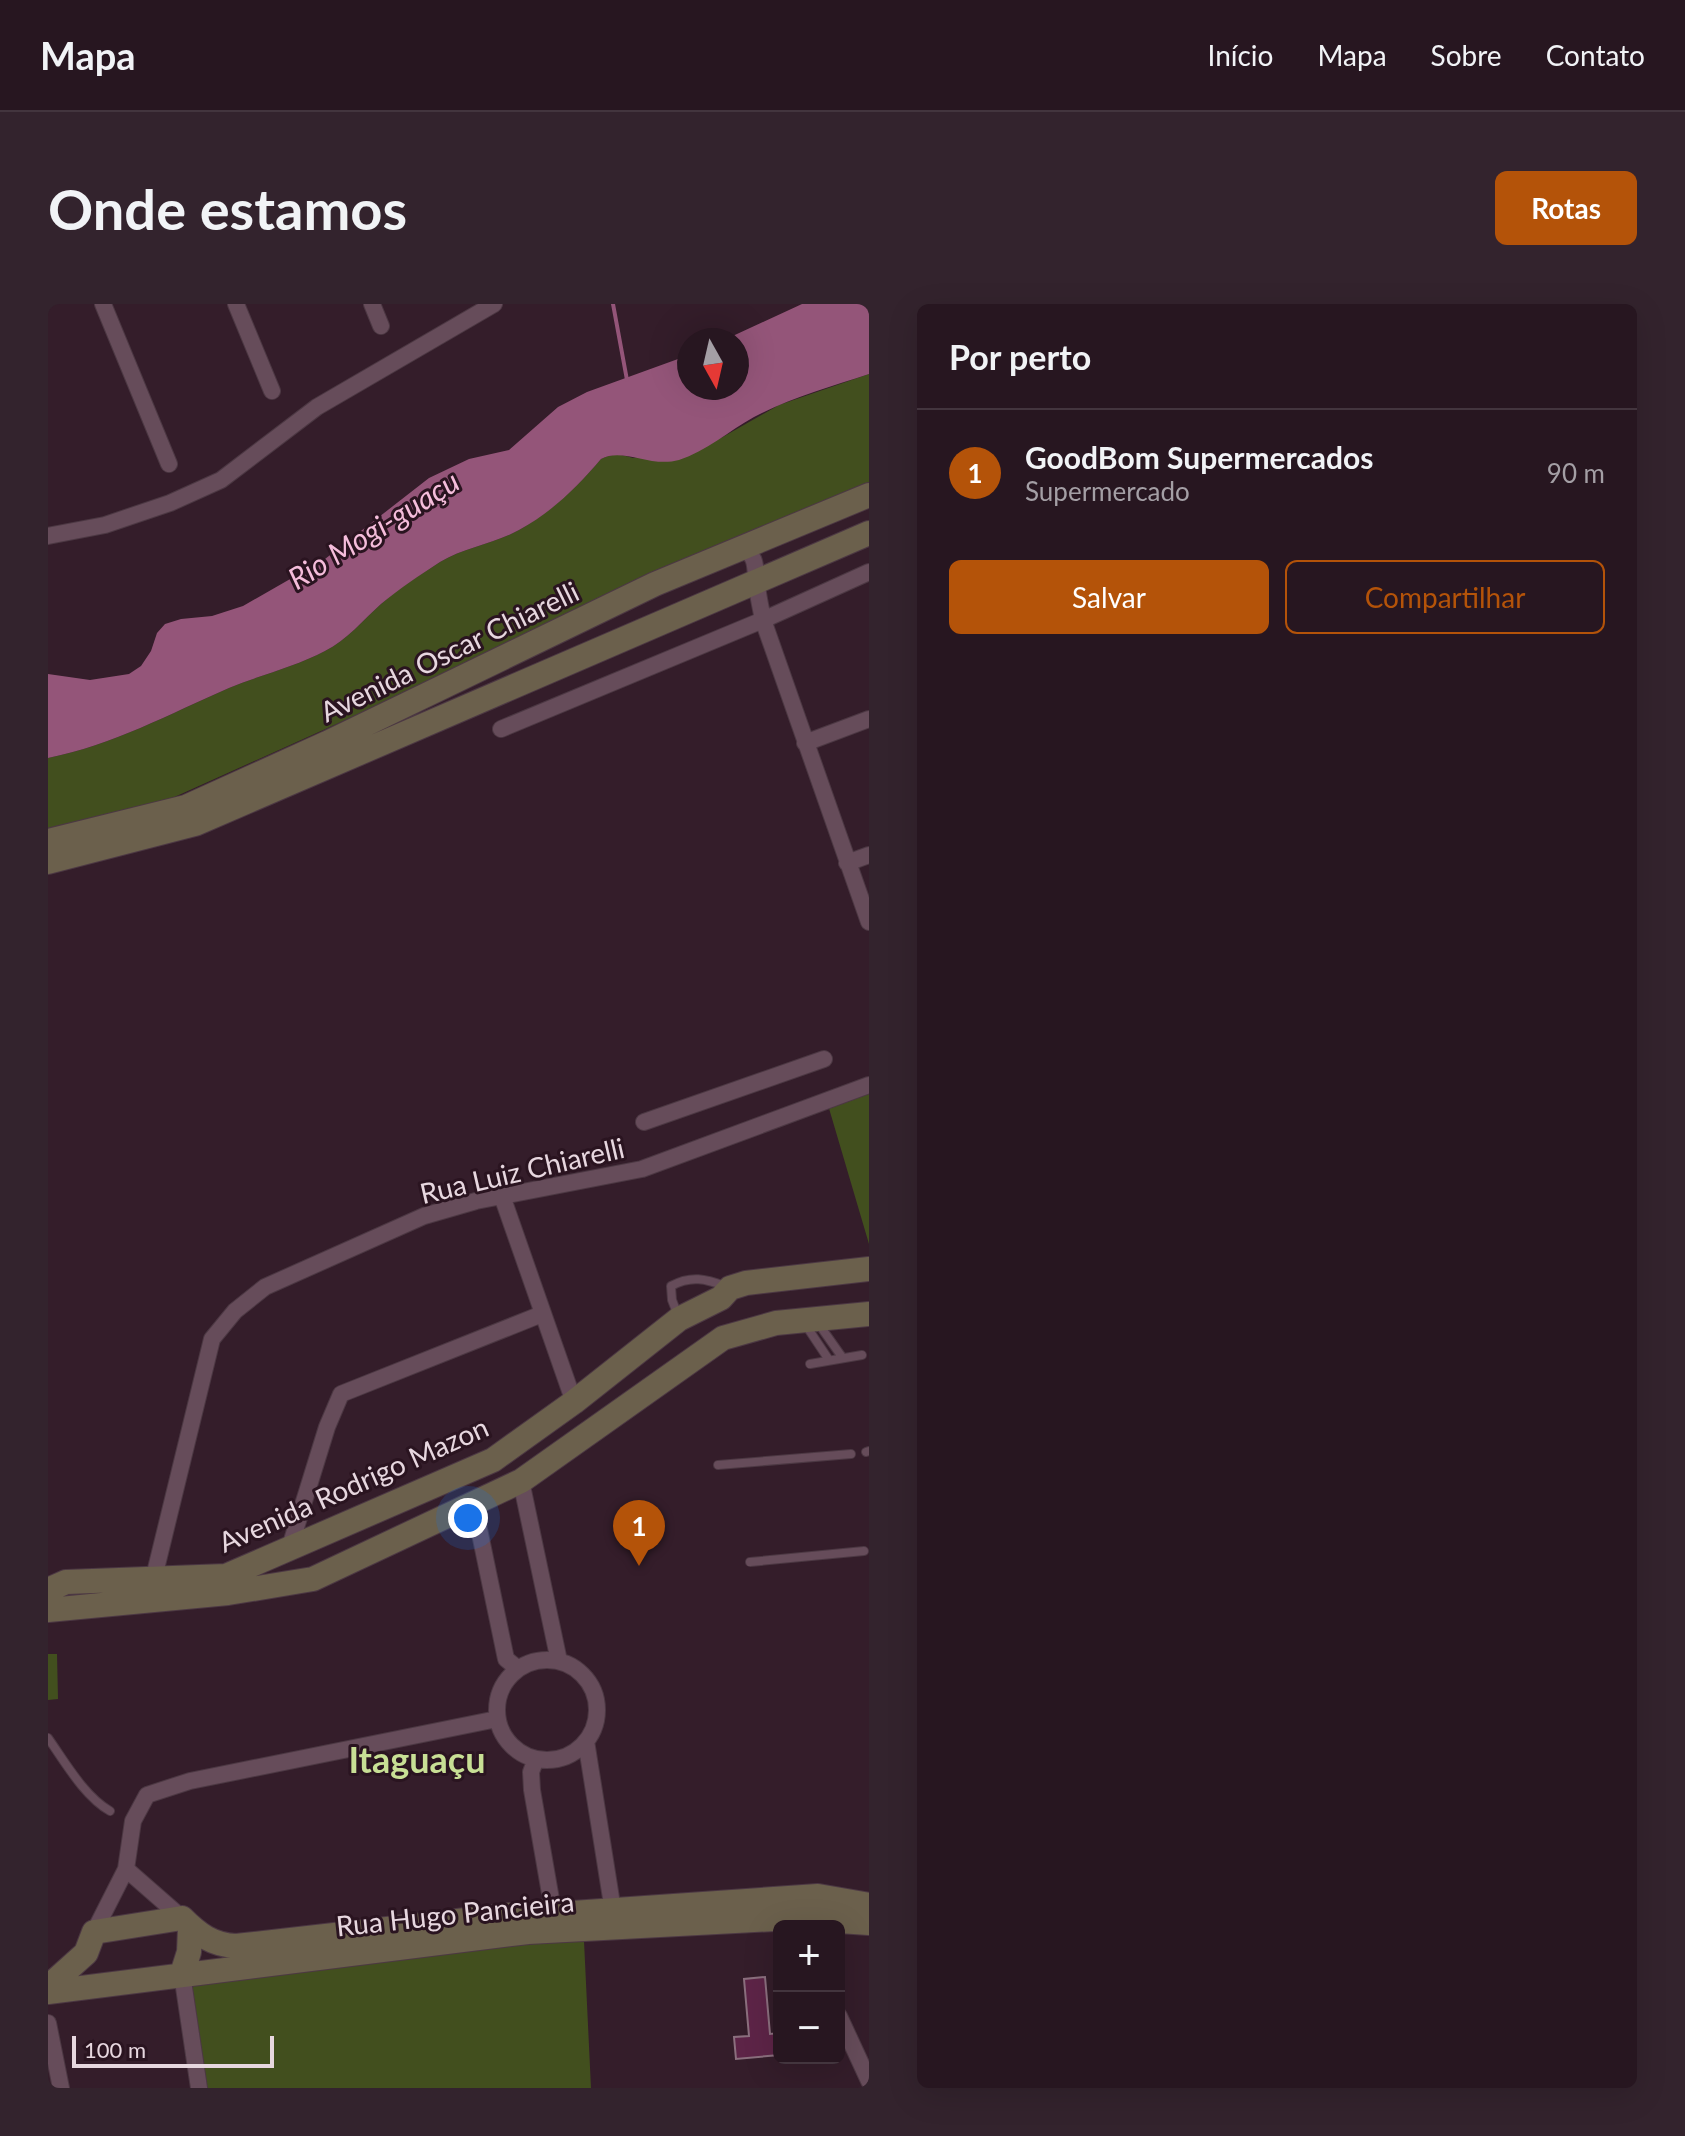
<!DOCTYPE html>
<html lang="pt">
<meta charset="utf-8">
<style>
:root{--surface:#271620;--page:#33232d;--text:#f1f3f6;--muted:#a49fa5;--line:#43353e;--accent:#b45309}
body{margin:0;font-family:Lato,sans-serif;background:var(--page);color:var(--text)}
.controls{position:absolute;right:24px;bottom:24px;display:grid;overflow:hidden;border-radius:12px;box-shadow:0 8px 32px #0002}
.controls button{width:72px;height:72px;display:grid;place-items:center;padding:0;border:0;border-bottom:2px solid var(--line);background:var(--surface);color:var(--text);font:40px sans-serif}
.compass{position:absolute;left:629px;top:24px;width:72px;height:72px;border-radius:50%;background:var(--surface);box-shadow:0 8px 32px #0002;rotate:172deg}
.scale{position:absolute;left:24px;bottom:20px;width:202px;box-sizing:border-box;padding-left:8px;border:4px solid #e7d7df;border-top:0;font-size:22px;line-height:28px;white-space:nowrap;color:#e7d7df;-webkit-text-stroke:6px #2a1420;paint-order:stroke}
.you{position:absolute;left:420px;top:1214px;width:28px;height:28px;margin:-20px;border:6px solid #fff;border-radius:50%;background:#1a73e8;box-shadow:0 0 0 12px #1a73e833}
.badge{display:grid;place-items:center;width:52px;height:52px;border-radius:50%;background:var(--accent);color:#fff;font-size:26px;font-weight:700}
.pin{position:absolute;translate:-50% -66px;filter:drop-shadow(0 2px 4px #0008)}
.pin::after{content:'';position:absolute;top:42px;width:28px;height:24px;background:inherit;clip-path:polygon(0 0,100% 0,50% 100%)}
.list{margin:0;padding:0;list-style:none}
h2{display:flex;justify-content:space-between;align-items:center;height:104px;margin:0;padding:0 32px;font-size:34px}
h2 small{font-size:26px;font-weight:400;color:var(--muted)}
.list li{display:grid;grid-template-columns:52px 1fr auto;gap:24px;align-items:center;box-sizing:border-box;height:128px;padding:0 32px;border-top:2px solid var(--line)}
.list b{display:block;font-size:30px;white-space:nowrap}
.list p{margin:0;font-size:26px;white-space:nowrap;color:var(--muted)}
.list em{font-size:26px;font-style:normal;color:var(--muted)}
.actions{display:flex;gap:16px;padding:24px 32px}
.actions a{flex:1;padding:18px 0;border:2px solid var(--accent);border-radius:12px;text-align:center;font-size:28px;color:var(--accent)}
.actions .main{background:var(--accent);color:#fff}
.map{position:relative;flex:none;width:821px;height:1784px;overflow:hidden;border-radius:12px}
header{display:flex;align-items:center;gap:48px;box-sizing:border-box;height:112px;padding:0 40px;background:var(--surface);border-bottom:2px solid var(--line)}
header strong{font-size:38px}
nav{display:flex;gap:44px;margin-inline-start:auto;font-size:28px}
.intro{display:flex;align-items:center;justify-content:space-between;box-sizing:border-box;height:192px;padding:0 48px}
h1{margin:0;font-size:56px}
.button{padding:20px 36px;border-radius:12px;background:var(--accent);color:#fff;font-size:28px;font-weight:700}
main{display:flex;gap:48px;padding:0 48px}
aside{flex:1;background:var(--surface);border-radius:12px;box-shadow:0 8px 32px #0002}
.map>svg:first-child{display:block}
.green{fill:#424f1e}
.water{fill:#945579}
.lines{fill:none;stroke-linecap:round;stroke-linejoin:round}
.stream{stroke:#945579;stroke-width:4}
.building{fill:#5d2447;stroke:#8b6f7e;stroke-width:2}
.lane-casing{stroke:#4c3843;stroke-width:10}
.street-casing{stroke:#4c3843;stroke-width:18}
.secondary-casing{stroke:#4c3843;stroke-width:26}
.lane{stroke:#664c5a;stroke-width:8}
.street{stroke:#664c5a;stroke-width:16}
.secondary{stroke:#6b604c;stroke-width:24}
.labels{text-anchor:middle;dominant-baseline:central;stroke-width:6;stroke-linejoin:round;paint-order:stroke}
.street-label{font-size:28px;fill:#e7d7df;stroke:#2a1420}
.water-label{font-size:30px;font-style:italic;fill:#f5bddb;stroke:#2a1420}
.district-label{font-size:36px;font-weight:bold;fill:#c8df95;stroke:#2a1420}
</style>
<header>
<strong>Mapa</strong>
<nav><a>Início</a><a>Mapa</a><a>Sobre</a><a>Contato</a></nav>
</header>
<div class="intro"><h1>Onde estamos</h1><a class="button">Rotas</a></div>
<main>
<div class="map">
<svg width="821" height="1784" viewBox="0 0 821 1784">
<rect width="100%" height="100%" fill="#341d2a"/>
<path class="green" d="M821,70V180L122,495L0,525V454C65,441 121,410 181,384C212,371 247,363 277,347C299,336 315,316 333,300C351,284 372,271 392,258C417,243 446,240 471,226C503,208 529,183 553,155C565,149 573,150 585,154L673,134L731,101Z
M821,785V940L780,801Z
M0,1350H9L10,1395L0,1396Z
M536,1637L543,1784H159L140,1675L437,1642Z"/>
<path class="water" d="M754,0H821V70C782,83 742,94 706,113C681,127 658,147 631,156C602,164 575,143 553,155C529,183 503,209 471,226C446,240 417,243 392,258C372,271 351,285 333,300C315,316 299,336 277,347C247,363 212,371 181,384C121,410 65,441 0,454V370L42,376L81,370L93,362L103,347L109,329L117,320L133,315L164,312L195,302L277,255L381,174L421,155L461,146L510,103L539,88L641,51V84H689V36H676Z"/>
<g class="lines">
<path class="stream" d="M565,0L579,76"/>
</g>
<path class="building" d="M717,1673L722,1730L731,1729V1751L688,1755L686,1733L701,1732L696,1675Z"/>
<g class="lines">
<defs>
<path id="lane" d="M631,1014L624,996L623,982C643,971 658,975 677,982
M770,1019L794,1053
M757,1020L781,1056
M762,1060L814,1051
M818,1148L821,1147
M670,1161L803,1150
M702,1258L816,1247
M0,1434C17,1458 36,1492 62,1507"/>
<path id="street" d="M55,0L121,160
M188,0L224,87
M324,0L333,22
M0,232L57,221L122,199L173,176L269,103L446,0
M695,244C711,254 706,266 709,281C710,293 713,304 715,316L821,618
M453,425L715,316L821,268
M757,439L821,415
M799,559L821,551
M596,818L776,755
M454,892L526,1098
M473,1177L511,1357
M426,1201L458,1355L469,1364
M241,1246L279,1123L293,1090L494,1010
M106,1273L164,1035L187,1007L217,983L376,912L428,897L594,865L821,781
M449 1406a50 50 0 1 1 100 0a50 50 0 1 1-100 0Z
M538,1437L563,1594L562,1606
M488,1455L483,1468L484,1486L504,1601L510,1610
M78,1565L134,1614
M46,1628L78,1565L85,1517L99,1491L142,1477L449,1415
M134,1670L151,1784
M791,1712L821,1777
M0,1719L13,1784"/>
<path id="secondary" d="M0,537L138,503L279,439L607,280L821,191
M0,558L147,520L821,229
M0,1286L18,1278L178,1272L445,1156L526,1098L631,1015L673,994L682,984L698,979L821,965
M0,1306L180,1289L265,1275L473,1177L675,1034L728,1019L821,1010
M134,1670L141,1648L142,1624
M0,1683L38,1649L46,1628L134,1614C150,1630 164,1641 188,1642L462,1611L510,1610L770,1592L821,1601
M0,1688L480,1628L746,1614L821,1619"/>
</defs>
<use href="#lane" class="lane-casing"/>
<use href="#street" class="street-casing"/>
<use href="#secondary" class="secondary-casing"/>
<use href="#lane" class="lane"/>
<use href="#street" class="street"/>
<use href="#secondary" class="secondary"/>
</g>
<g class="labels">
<g class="street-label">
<text transform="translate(401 347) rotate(-26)">Avenida Oscar Chiarelli</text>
<text transform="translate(474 866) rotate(-13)">Rua Luiz Chiarelli</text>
<text transform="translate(305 1180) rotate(-24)">Avenida Rodrigo Mazon</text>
<text transform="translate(407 1609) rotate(-6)">Rua Hugo Pancieira</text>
</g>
<g class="water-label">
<text transform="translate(325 225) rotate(-32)">Rio Mogi-guaçu</text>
</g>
<g class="district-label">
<text x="369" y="1455">Itaguaçu</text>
</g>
</g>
</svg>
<div class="controls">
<button>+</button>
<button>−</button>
</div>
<svg class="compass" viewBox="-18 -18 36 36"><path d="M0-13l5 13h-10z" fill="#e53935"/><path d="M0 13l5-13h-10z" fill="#a49fa5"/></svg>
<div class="scale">100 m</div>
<div class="you"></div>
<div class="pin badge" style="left:591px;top:1262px">1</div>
</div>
<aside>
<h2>Por perto<small></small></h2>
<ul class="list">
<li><span class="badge">1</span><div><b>GoodBom Supermercados</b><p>Supermercado</p></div><em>90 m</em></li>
</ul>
<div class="actions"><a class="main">Salvar</a><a>Compartilhar</a></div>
</aside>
</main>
